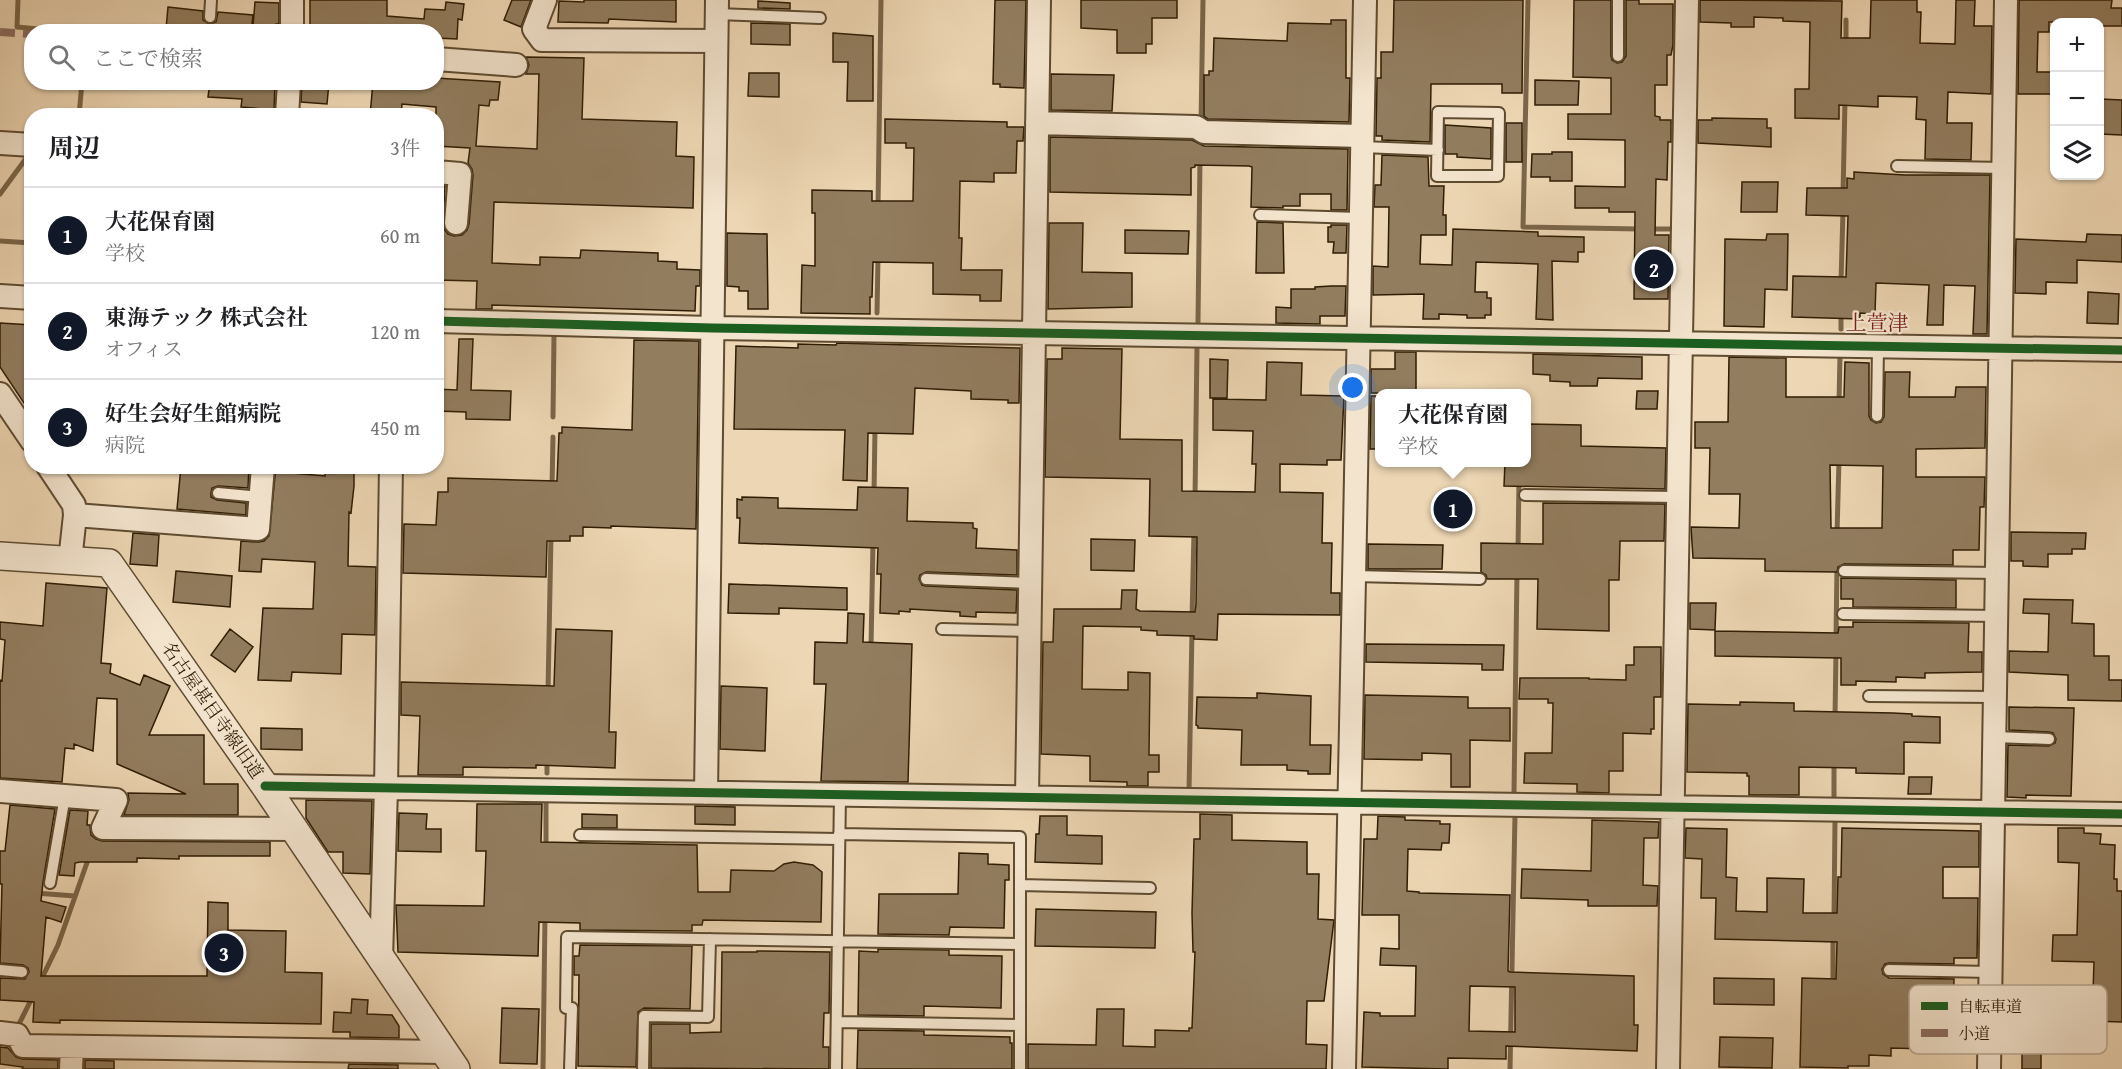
<!DOCTYPE html>
<html lang="ja">
<meta charset="utf-8">
<style>
:root{--surface:#fff;--page:#f2f2f2;--text:#202124;--muted:#757577;--line:#e0e0e0;--accent:#111827}
body{margin:0;font-family:"Gentium Book Plus","Noto Serif JP",serif;background:var(--page);color:var(--text)}
.controls{position:absolute;right:18px;top:18px;display:grid;overflow:hidden;border-radius:12px;box-shadow:0 2px 4px #0004}
.controls button{width:54px;height:54px;display:grid;place-items:center;padding:0;border:0;border-bottom:2px solid var(--line);background:var(--surface);color:var(--text);font:30px sans-serif}
.you{position:absolute;left:1353px;top:388px;width:21px;height:21px;margin:-15px;border:4px solid #fff;border-radius:50%;background:#1a73e8;box-shadow:0 0 0 9px #1a73e833}
.badge{display:grid;place-items:center;width:39px;height:39px;border-radius:50%;background:var(--accent);color:#fff;font-size:20px;font-weight:700}
.pin{position:absolute;translate:-50% -50%;border:3px solid #fff;box-shadow:0 2px 6px #0006}
.popup{position:absolute;left:1375px;top:389px;width:156px;height:78px;box-sizing:border-box;display:grid;place-content:center;border-radius:12px;background:var(--surface);filter:drop-shadow(0 2px 4px #0005);font-size:20px;white-space:nowrap;color:var(--muted)}
.popup b{font-size:22px;color:var(--text)}
.popup::after{content:'';position:absolute;left:50%;top:100%;margin-left:-12px;border:12px solid transparent;border-top-color:var(--surface)}
.list{margin:0;padding:0;list-style:none}
h2{display:flex;justify-content:space-between;align-items:center;height:78px;margin:0;padding:0 24px;font-size:26px}
h2 small{font-size:20px;font-weight:400;color:var(--muted)}
.list li{display:grid;grid-template-columns:39px 1fr auto;gap:18px;align-items:center;box-sizing:border-box;height:96px;padding:0 24px;border-top:2px solid var(--line)}
.list b{display:block;font-size:22px;white-space:nowrap}
.list p{margin:0;font-size:20px;white-space:nowrap;color:var(--muted)}
.list em{font-size:20px;font-style:normal;color:var(--muted)}
.icon{flex:none;width:33px;height:33px;fill:none;stroke:currentColor;stroke-width:2;stroke-linecap:round;stroke-linejoin:round}
.map{position:relative;flex:none;width:2122px;height:1069px;overflow:hidden}
.search{position:absolute;background:var(--surface);box-shadow:0 2px 4px #0004;left:24px;top:24px;width:420px;height:66px;display:flex;align-items:center;gap:15px;box-sizing:border-box;padding:0 21px;border-radius:24px;color:var(--muted);font-size:22px}
.panel{position:absolute;background:var(--surface);box-shadow:0 2px 4px #0004;left:24px;top:108px;width:420px;height:366px;border-radius:24px}
.map>svg:first-child{display:block}
.lines{fill:none;stroke-linecap:round;stroke-linejoin:round}
.stream{stroke:#7a664a;stroke-width:5}
.building{fill:#927d5f;stroke:#2f1d04;stroke-width:1.5;fill-rule:evenodd}
.service-casing{stroke:#5e4b30;stroke-width:14}
.minor-casing{stroke:#5e4b30;stroke-width:26}
.tertiary-casing{stroke:#5e4b30;stroke-width:30}
.service{stroke:#f3e4ce;stroke-width:10}
.minor{stroke:#f3e4ce;stroke-width:22}
.tertiary{stroke:#f3e4ce;stroke-width:27}
.quiet{stroke:#8d6e63;stroke-width:8;stroke-dasharray:15 8;stroke-linecap:butt}
.cycleway-casing{stroke:#f3e4ce;stroke-width:13}
.cycleway{stroke:#1b5e20;stroke-width:9}
.labels{text-anchor:middle;dominant-baseline:central;stroke-width:4.5;stroke-linejoin:round;paint-order:stroke}
.street-label{font-size:18px;fill:#2f1d04;stroke:#f3e4ce}
.quarter-label{font-size:21px;fill:#7a1f14;stroke:#f3e4ce}
.key{fill:#f3e4ce;stroke:#b8a891;stroke-width:1.5}
.key-label{font-size:16px;fill:#2f1d04}
</style>
<div class="map">
<svg width="2122" height="1069" viewBox="0 0 2122 1069">
<rect width="100%" height="100%" fill="#edd6b3"/>
<filter id="stains"><feTurbulence type="fractalNoise" baseFrequency=".00333" numOctaves="4"/><feColorMatrix values="0 0 0 0 .2 0 0 0 0 .09 0 0 0 0 .02 0 0 0 .5 -.17"/></filter>
<radialGradient id="worn" r=".72"><stop offset=".6" stop-color="#630" stop-opacity="0"/><stop offset="1" stop-color="#630" stop-opacity=".3"/></radialGradient>
<g class="lines">
<path class="stream" d="M18,0L17,27L70,32
M1528,0L1523,227L1640,229
M1846,42V20
M79,116L82,82
M1201,124L1203,0
M0,194L30,153
M1843,195L1845,100
M878,208L881,0
M1649,229H1672
M0,241L32,243
M1841,282L1843,211
M877,313L878,257
M1198,322L1200,159
M1841,329V313
M1839,402L1840,356
M553,417L554,335
M552,487L553,437
M874,494L875,428
M1195,498L1197,347
M1837,534L1839,460
M1518,551L1519,479
M1192,618L1194,532
M1836,639L1837,565
M871,647L873,542
M548,691L551,535
M1835,717L1836,652
M547,773V760
M1189,791L1192,631
M1514,794L1517,572
M1834,803V763
M546,847V803
M35,893L75,896
M1834,919L1835,819
M40,982L58,945L89,857
M1833,985V938
M19,1024L33,996
M543,1069L545,916
M1510,1069L1515,814"/>
</g>
<path class="building" d="M310,0H387V16L424,19L425,9L445,10L446,2L464,4L462,20L458,19L457,39L436,38V32H310Z
M512,0H531L521,27L504,20Z
M584,0H676V22L609,19L608,23L558,22L559,1L584,2Z
M995,0H1026L1024,88L1000,87V84H993Z
M1081,0H1177V18H1152V44H1146V53H1117V30L1081,28Z
M1394,0H1523L1522,93H1502V84H1431L1430,142L1382,140V136H1376L1377,78H1381V52H1393Z
M1574,0H1611V56L1612,60L1617,63L1622,62L1626,56V0H1639V4H1673V45L1671,55H1667V85H1655V116L1660,117V120H1671V142H1668L1667,180L1656,179L1655,235H1669L1668,299H1634L1635,212H1609V208H1575V186L1625,187V140L1568,139V114H1611V78L1573,77Z
M1700,0L1842,1L1841,38H1870L1871,0H1917V12H1921L1920,43L1955,44L1956,0H1975L1974,26H1992L1991,94L1948,92L1947,123H1972L1971,160L1925,159L1926,120L1916,119L1917,97L1878,96V107L1839,105V119L1795,118V89H1809L1810,22L1783,21V18L1754,17V27H1731V23L1700,22Z
M2019,0H2112L2111,8H2122V26H2100V22H2049V32H2038L2037,72H2052V76H2055V94H2018Z
M758,1L790,3V9L758,8Z
M255,2L279,3V24H276V28L253,26Z
M168,7L203,11V20L209,24L216,22L218,12L253,15L251,32L166,29Z
M1331,20H1346V78H1350L1349,122L1208,119L1204,116V75H1209V71H1213L1214,38L1287,41L1288,23L1331,24Z
M751,23L790,24V45L751,44Z
M833,33L873,36V101H847L848,62H833Z
M526,57L584,58L582,119L677,122L676,156L694,157L693,208L494,202L492,263L540,265V257L580,258L581,250L658,253V261L677,262V269L700,270V286H696L695,311L492,305V309H476L477,281L436,280V186H445L443,222L444,229L448,234L454,236L462,235L467,230L469,224L473,175L472,169L468,163L470,148L436,146V107L402,104L401,116H370L373,82H436V78L500,82L498,100H490L489,106L479,105L476,146L537,149L539,74H526L529,65Z
M749,73H779V97L748,96Z
M1051,74L1114,75L1112,111L1051,110Z
M1535,80L1579,81L1578,105H1535Z
M210,82H275L274,110L241,107L242,99L208,97Z
M302,82H329L327,104L301,102Z
M2100,99L2122,100V135L2100,134Z
M1712,118L1767,119V128H1771V147L1698,143V120H1712Z
M885,119L1007,122V127H1024L1023,141H1017L1016,173H994V182L960,181L959,238H962L961,270H1002L1001,301H980V295L933,294V263L873,262L872,297H870V314L801,313L802,265L815,266V213H812V190L872,191V201H913L914,148H906V143H885Z
M1506,123H1522V162H1506Z
M1445,125L1491,128V159L1457,157V154H1445Z
M1050,137L1192,140L1204,146L1348,149L1347,210H1331V194H1300V206H1283V208L1251,207L1252,167L1249,166L1195,165V167L1191,168V195L1050,192Z
M1552,152H1572V181H1550V177H1531L1532,154H1552Z
M1382,155L1428,157L1429,186H1444L1443,215H1446V235H1421L1420,264L1452,265L1453,229L1538,232V236L1584,237V252H1578V262L1552,261L1553,320L1536,319L1538,264L1476,262L1475,292H1487V298H1491V315H1485V318H1467V315L1439,314V319H1423L1424,294L1373,295V266L1388,267L1389,207H1374L1375,185H1381Z
M1854,172L1905,175H1990L1987,334H1973L1975,286L1944,285L1943,325H1927L1929,285L1876,283L1875,314L1860,313V319L1792,317L1793,276L1846,277L1848,216L1806,215L1807,188H1847V178L1854,179Z
M1742,182H1778L1777,212H1741Z
M1257,222L1283,223L1284,273H1256Z
M1049,223H1083L1082,272L1132,273V307L1048,309Z
M1331,225H1347L1346,253H1333L1334,242H1328V227H1331Z
M1125,230L1189,231L1188,254L1125,253Z
M727,233L767,234L768,309H748V291H739V287L727,286Z
M1767,234H1788L1787,290L1765,289L1764,327L1724,326L1725,239L1766,240Z
M2087,234L2122,235V262L2077,260V283L2046,282V294L2015,293L2016,239L2086,242Z
M1331,286H1346L1345,316H1320V324L1276,323V307L1291,308V289H1315V287Z
M2088,292L2119,294L2118,324L2087,323Z
M0,323L32,325V415L0,367Z
M459,339H473L471,390L511,391L510,420L466,419V412L436,411V389L457,390Z
M634,340L699,341L696,529L611,526V528L583,527V536H570V541H547L546,577L403,573L404,524L436,525L438,492H448V478L557,481L559,433H562V427L632,430Z
M837,343L1020,348L1019,403H1008V400L971,399V391L915,388L913,434L868,433L867,481L843,480L845,430L734,429L736,346L798,348V344L836,345Z
M1062,348L1122,349L1120,439L1182,440V491L1255,492L1256,464H1252L1253,431L1213,430V399L1266,400L1267,362L1302,363L1301,395L1344,396L1341,460H1327V465L1280,464V492L1323,493L1322,543H1332L1331,593H1340V615L1218,614L1217,640L1194,639V636L1157,635V631L1141,630V627L1083,626L1082,689L1128,690V672L1150,673L1149,755H1159V772H1148V786H1127V782L1090,781V756L1041,754L1043,642H1053L1054,609H1121L1122,590H1137L1136,609L1140,611L1195,612L1196,604L1197,537L1149,536L1150,479L1045,477L1047,359H1062Z
M1395,352H1416V393H1371V369H1395Z
M1533,354L1642,357V379L1598,378L1597,386H1570V382L1550,381V375L1533,374Z
M1729,357L1786,358V397H1844L1845,362L1869,363V416L1871,420L1876,423L1881,422L1884,417L1885,372H1910L1909,397H1955L1956,387H1986L1985,448L1916,449V477H1985L1984,507H1980L1979,550H1953V565L1844,564L1838,567L1837,572L1765,571V559L1693,558L1691,527L1739,528L1740,494H1709L1710,448H1695V422H1728ZM1830,465L1883,466L1882,528H1831Z
M1210,359L1228,360L1227,398H1210Z
M1637,391H1658L1657,409H1636Z
M1371,396H1380V449H1370Z
M1529,424L1581,425V446L1666,448L1665,489L1504,486L1505,462H1527Z
M181,466H249L248,488L218,486L212,488L211,493V497L217,500L246,503V515L177,509Z
M276,466H282L281,472L325,476L326,466H354V486L351,513L349,512L348,566L376,567L375,635L342,634L341,674L292,672L291,681L258,680L263,608L313,609L315,562L262,559L261,572L239,571L241,541L258,542L264,541L269,536Z
M858,487L908,488L907,521L973,523V528L977,529L976,548L1017,550V575L926,572L920,575L919,579L922,585L926,586L1017,590L1016,613L976,612V617L960,616V612L910,609V612L899,611V614L880,613L881,574H877L878,548L739,543L740,518H737V499L742,500V497L778,498V508L857,510Z
M1543,503L1665,504L1664,541H1620L1619,580H1609V631L1537,629L1538,579H1487L1486,575L1481,572V543L1543,544Z
M2011,532L2086,533L2085,549H2072V554H2048V567L2023,566V561H2011Z
M133,533L159,535L157,566L130,564Z
M1091,539L1135,540L1134,571L1091,570Z
M1368,544L1443,545L1442,569H1368Z
M176,571L232,576L230,607L173,602Z
M1841,578L1956,580V608L1853,607V599H1841Z
M46,583L107,588L101,663L111,664L110,673L140,685L144,675L170,686L149,735H204V784H238V815H124L129,800L128,793L186,794L117,764V699L97,698L93,751L74,744V749L65,748L62,782L0,778V680L2,681L5,640L0,639V622L43,626Z
M729,584L847,588V610L779,608V614L728,613Z
M2024,599L2073,600L2072,623L2094,624V656H2109V680H2122V701L2068,700V675L2009,672V651L2048,652L2049,614L2023,613Z
M1690,603H1716L1715,630L1690,629Z
M848,613L864,614L863,642L912,644L908,782L821,781L826,684H814L815,642L847,643Z
M1853,622L1969,623L1968,652H1982V672L1925,673V678L1896,677V682L1856,681V685H1841V658L1715,656V631L1838,633L1839,627H1853Z
M230,629L253,647L235,672L211,655Z
M556,629L612,631L609,732H616L615,768L536,765V768L463,767V775H418L420,716L401,715V682L554,686Z
M1366,644L1504,645L1503,670H1482V664L1366,662Z
M1634,647H1661V697H1654V729H1651V734L1623,733V771H1609V793L1577,792V784L1524,783L1525,753H1552L1553,703H1548V699H1519L1520,678H1589V679L1626,680V665H1634Z
M721,686L767,688L765,751L720,749Z
M1257,693L1311,696L1310,745H1331L1330,774H1308V771L1287,770V765H1241L1242,730L1198,728V726L1196,725L1197,697L1257,698Z
M1365,695L1468,697V708H1510V741L1470,740V787H1451V754L1422,753V760L1364,759Z
M1740,702L1794,703V711L1893,713L1912,714V716L1940,717V743L1904,742V774L1856,773V768L1799,767V795H1749V776H1747V773L1687,772L1688,704L1740,705Z
M2009,707L2074,708L2071,796L2026,795V798L2007,797L2008,745L2049,746L2055,743L2056,739L2053,733L2049,732L2009,730Z
M261,728L302,729V750L261,749Z
M1909,777H1932L1931,794H1908Z
M306,800L372,801L370,874L343,873V852H328L306,818Z
M477,804H542L541,842L697,845L698,892H730L731,870L774,871L784,864L794,862L813,865L822,872L821,922L703,920L702,925H692V931L580,930V923L539,922L538,956L398,952L396,905L484,906L486,851H476Z
M10,805L55,809L43,882L41,901L66,907L61,922L46,917L41,976H207L208,902L228,903V930L286,931L285,972L322,973L321,1024L60,1020V1023L33,1022L34,1002L0,1000V978L25,979L29,972L28,968L23,965L0,963L2,884H0V851H5Z
M695,806L735,807V825L695,824Z
M70,810L88,811L87,825H90L91,835L96,839L102,841L270,842V856H179V859L137,858V862H80L75,863L74,876L59,875Z
M399,813L427,814L426,829H441V852L398,851Z
M582,814L617,815V828H582Z
M1200,814L1232,815V840L1307,842V874H1319L1318,919L1334,920L1324,1001H1307L1306,1044L1327,1045L1326,1069H1028V1044L1096,1045L1097,1009H1124L1123,1046L1155,1047V1030L1189,1031V1028H1192L1195,952H1193L1192,913L1194,839H1200Z
M1040,816H1067V835L1102,836V864L1035,862L1036,834H1039Z
M1378,816L1405,817V820L1440,821V824H1450L1449,843H1442L1441,850L1408,849L1407,891L1419,892V893L1510,895L1508,971L1510,972L1634,976V1025H1638L1637,1051L1506,1046V1059L1448,1058V1069L1362,1067L1364,1012L1380,1013V1016H1415L1416,966L1380,965L1381,948L1399,949V915H1362L1364,839H1377ZM1470,986L1515,987V1032L1469,1031Z
M1592,820L1659,822L1658,838H1644L1643,885L1658,886L1657,906H1588V900L1521,898L1522,869L1591,871Z
M1686,828L1727,829L1726,877L1737,878L1736,911L1767,912V878L1804,879L1803,913H1837L1838,877H1841L1842,828L1979,831V867H1943V898H1978L1977,958H1954V964L1889,963L1885,964L1882,969L1883,974L1889,978L1954,979L1953,1028L1976,1029V1052L1927,1051V1049L1891,1048V1056L1869,1055V1066H1848V1068L1800,1067L1802,978L1836,979L1837,942L1715,939L1716,898H1701L1702,859L1685,858Z
M2058,828H2084V833L2101,834L2100,844L2115,845L2114,879H2117V891H2122V1022L2092,1021L2094,962L2052,961L2053,935H2077L2079,863L2058,862Z
M959,853L988,854V864L1009,865V880H1005L1004,928L950,927L949,935L878,934L879,894H958Z
M1036,909L1156,912L1155,948L1035,946Z
M580,945L692,946L690,1009L644,1008L638,1012L636,1067L578,1066L579,975H574V956H579Z
M878,949L949,950V955L1002,956L1001,1008L924,1006V1016L858,1015L859,951L878,952Z
M757,951L830,952L829,1013H824L823,1047H829V1069L651,1068V1024H690V1033L721,1032L722,952H757Z
M1714,978L1774,979V1005L1714,1004Z
M2023,986L2063,987L2062,1014L2022,1013Z
M352,999L368,1000L367,1014L392,1015L399,1026V1038L350,1037V1032H333L334,1012L351,1013Z
M502,1008L539,1009L537,1064L500,1063Z
M858,1030L924,1031V1035L1010,1037V1043H1012V1069H857Z
M1720,1037L1773,1038L1772,1068L1719,1067Z
M0,1047L8,1048L16,1057L22,1059L58,1060V1069H22L23,1067L0,1064Z
M2022,1051L2041,1052V1069H2022Z
M85,1060L114,1061V1069H85Z
M349,1064L398,1065V1069H348Z"/>
<g class="lines">
<defs>
<path id="service" d="M717,14L820,18
M210,17L211,0
M1618,56V0
M1438,112L1499,113L1498,176H1437Z
M1362,147L1438,150
M1897,166L2004,168
M1260,215L1360,218
M1877,416L1878,346
M218,493L260,497
M1525,495L1678,497
M1844,571L1998,573
M1354,576L1480,579
M926,579L1030,583
M1843,614L1997,616
M942,629L1029,631
M1869,696L1995,697
M1995,737L2049,739
M839,834L1020,837V1069
M580,835L839,839
M50,883L65,796
M1020,885L1150,888
M0,970L22,972
M1889,970L1991,972
M837,1022L1020,1025
M570,1069L572,1008H566L567,937L1020,944
M643,1069L644,1016L708,1017L710,939
M836,1069L840,795"/>
<path id="minor" d="M545,0L534,29L542,40L716,41
M292,32V0
M436,59L516,65
M287,116L289,82
M1037,123L1196,127L1204,132L1362,136
M0,143L32,145
M436,172L460,174L456,223
M0,296L32,298
M436,321L712,328L2122,350
M0,394L32,441
M48,466L74,505L75,515L70,561
M75,515L258,529L263,466
M265,786L2122,814
M0,791L116,800L103,828L294,829
M706,793L717,0
M1027,797L1039,0
M381,959L386,788L391,466
M0,1033L17,1035L23,1046L444,1052
M71,1069L72,1047
M1344,1069C1353,713 1357,356 1365,0
M1668,1069L1687,0
M1989,1069L2006,0"/>
<path id="tertiary" d="M0,556L109,563L265,786L456,1069"/>
</defs>
<use href="#service" class="service-casing"/>
<use href="#minor" class="minor-casing"/>
<use href="#tertiary" class="tertiary-casing"/>
<use href="#service" class="service"/>
<use href="#minor" class="minor"/>
<use href="#tertiary" class="tertiary"/>
<path class="quiet" d="M0,32L32,34"/>
<defs>
<path id="cycleway" d="M436,321L712,328L2122,350
M265,786L2122,814"/>
</defs>
<use href="#cycleway" class="cycleway-casing"/>
<use href="#cycleway" class="cycleway"/>
</g>
<g class="labels">
<g class="street-label">
<text transform="translate(213 710) rotate(55)">名古屋甚目寺線旧道</text>
</g>
<g class="quarter-label">
<text x="1877" y="322">上萱津</text>
</g>
</g>
<rect x="1909" y="985" width="198" height="69" rx="9" class="key"/>
<rect x="1921" y="1002" width="27" height="8" fill="#1b5e20"/>
<rect x="1921" y="1029" width="27" height="8" fill="#8d6e63"/>
<g class="key-label">
<text x="1958" y="1012">自転車道</text>
<text x="1958" y="1039">小道</text>
</g>
<rect width="100%" height="100%" filter="url(#stains)"/>
<rect width="100%" height="100%" fill="url(#worn)"/>
</svg>
<div class="controls">
<button>+</button>
<button>−</button>
<button><svg class="icon" aria-label="layers" viewBox="0 0 24 24"><path d="M12 4l9 5-9 5-9-5zM3 14l9 5 9-5"/></svg></button>
</div>
<div class="you"></div>
<div class="pin badge" style="left:1453px;top:509px">1</div>
<div class="popup"><b>大花保育園</b>学校</div>
<div class="pin badge" style="left:1654px;top:269px">2</div>
<div class="pin badge" style="left:224px;top:953px">3</div>
<div class="search"><svg class="icon" aria-label="search" viewBox="0 0 24 24"><circle cx="10" cy="10" r="6"/><path d="M15 15l6 6"/></svg>ここで検索</div>
<section class="panel">
<h2>周辺<small>3件</small></h2>
<ul class="list">
<li><span class="badge">1</span><div><b>大花保育園</b><p>学校</p></div><em>60 m</em></li>
<li><span class="badge">2</span><div><b>東海テック 株式会社</b><p>オフィス</p></div><em>120 m</em></li>
<li><span class="badge">3</span><div><b>好生会好生館病院</b><p>病院</p></div><em>450 m</em></li>
</ul>
</section>
</div>
